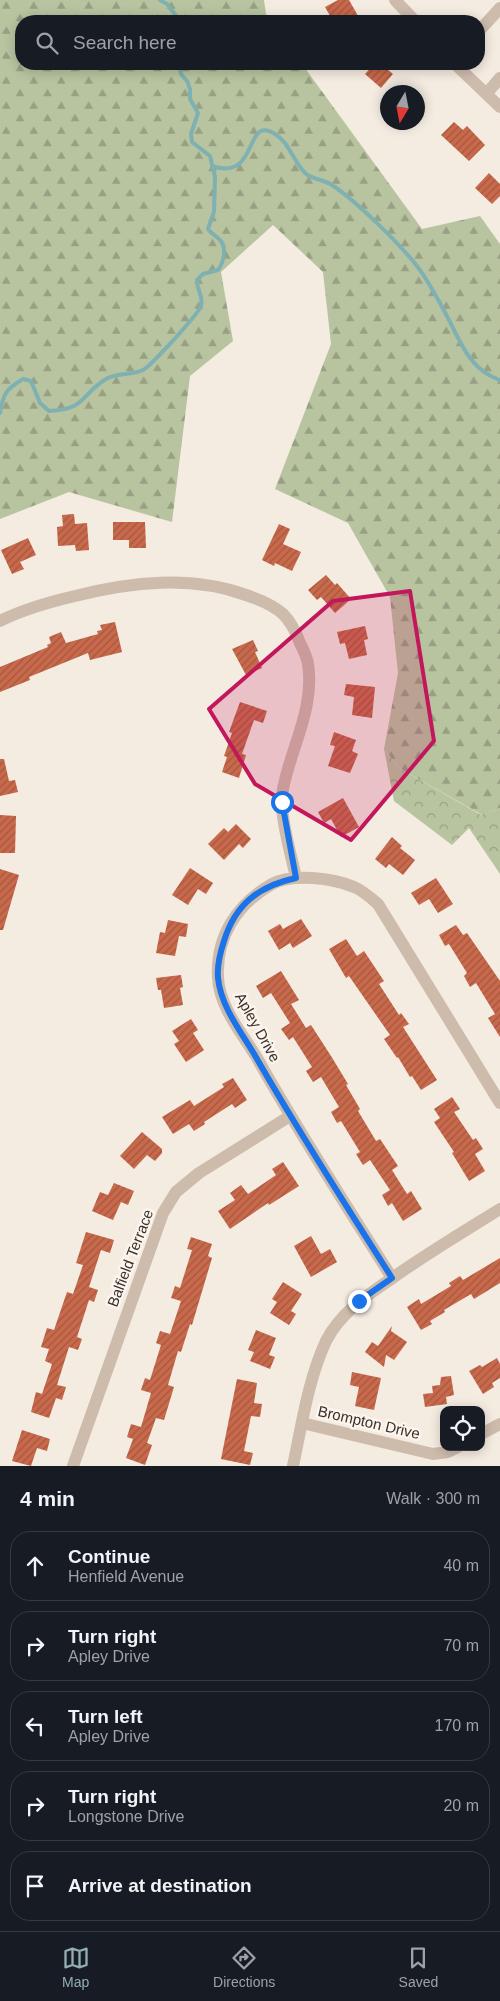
<!DOCTYPE html>
<meta charset="utf-8">
<style>
:root{--surface:#171b24;--page:#20242c;--text:#f1f3f6;--muted:#9ea1a6;--line:#363941;--accent:#92aeb2}
body{margin:0;font-family:Helvetica,sans-serif;background:var(--page);color:var(--text)}
.controls{position:absolute;right:15px;bottom:15px;display:grid;overflow:hidden;border-radius:10px;box-shadow:0 2px 12px #0003}
.controls button{width:45px;height:45px;display:grid;place-items:center;padding:0;border:0;border-bottom:1px solid var(--line);background:var(--surface);color:var(--text);font:25px sans-serif}
.compass{position:absolute;left:380px;top:85px;width:45px;height:45px;border-radius:50%;background:var(--surface);box-shadow:0 2px 12px #0003;rotate:190deg}
.stop{position:absolute;width:15px;height:15px;margin:-11px;border:4px solid #1a73e8;border-radius:50%;background:#fff}
.stop.end{background:#1a73e8;border-color:#fff;box-shadow:0 1px 5px #0008}
.list{margin:0;padding:0;list-style:none}
h2{display:flex;justify-content:space-between;align-items:center;height:65px;margin:0;padding:0 20px;font-size:21px}
h2 small{font-size:16px;font-weight:400;color:var(--muted)}
.list li{display:grid;grid-template-columns:32px 1fr auto;gap:15px;align-items:center;box-sizing:border-box;height:70px;margin:0 10px 10px;padding:0 10px;border:1px solid var(--line);border-radius:20px}
.list b{display:block;font-size:19px;white-space:nowrap}
.list p{margin:0;font-size:16px;white-space:nowrap;color:var(--muted)}
.list em{font-size:16px;font-style:normal;color:var(--muted)}
.icon{flex:none;width:28px;height:28px;fill:none;stroke:currentColor;stroke-width:2;stroke-linecap:round;stroke-linejoin:round}
.map{position:relative;flex:none;width:500px;height:1466px;overflow:hidden}
.search{position:absolute;background:var(--surface);box-shadow:0 2px 12px #0003;left:15px;right:15px;top:15px;height:55px;display:flex;align-items:center;gap:12px;box-sizing:border-box;padding:0 18px;border-radius:20px;color:var(--muted);font-size:19px}
.sheet{height:465px;background:var(--surface)}
nav{display:flex;justify-content:space-around;align-items:center;box-sizing:border-box;height:70px;border-top:1px solid var(--line);background:var(--surface);font-size:14px;color:var(--muted)}
nav a{display:grid;justify-items:center;gap:2px}
nav .on{color:var(--accent)}
.map>svg:first-child{display:block}
.forest{fill:url(#forest-firs)}
.park{fill:url(#park-crowns)}
.lines{fill:none;stroke-linecap:round;stroke-linejoin:round}
.stream{stroke:#7fb0b2;stroke-width:4}
.building{fill:url(#building-hatch)}
.minor{stroke:#cdbbac;stroke-width:12}
.route{stroke:#1a73e8;stroke-width:6}
.marked{fill:#c2185b;fill-opacity:0.2;stroke:#c2185b;stroke-width:4;stroke-linejoin:round}
.labels{text-anchor:middle;dominant-baseline:central;stroke-width:5;stroke-linejoin:round;paint-order:stroke}
.street-label{font-size:15px;fill:#3b302b;stroke:#fbf5ee}
</style>
<div class="map">
<svg width="500" height="1466" viewBox="0 0 500 1466">
<defs>
<pattern id="forest-firs" width="22" height="20" patternUnits="userSpaceOnUse" patternTransform="scale(1.25)"><rect width="22" height="20" fill="#b8c4a0"/><path d="M5 1l3.5 6h-7zM16 11l3.5 6h-7z" fill="#97a083"/></pattern>
<pattern id="park-crowns" width="20" height="18" patternUnits="userSpaceOnUse" patternTransform="scale(1.25)"><rect width="20" height="18" fill="#b8c4a0"/><path d="M2 6a3 3 0 1 1 6 0M12 15a3 3 0 1 1 6 0" fill="none" stroke="#97a083"/></pattern>
<pattern id="building-hatch" width="6" height="6" patternUnits="userSpaceOnUse" patternTransform="scale(1.25)"><rect width="6" height="6" fill="#c8694b"/><path d="M-1 1l2-2M0 6l6-6M5 7l2-2" fill="none" stroke="#a4573f"/></pattern>
</defs>
<rect width="100%" height="100%" fill="#f4ebe1"/>
<path class="forest" d="M0,0H264L266,14L271,21H21V64H302L422,229L480,216L500,244V808L482,815L399,768L384,749L398,673L390,597L348,523L275,489L331,344L323,272L273,225L221,272L233,341L190,376L172,522L69,492L0,519Z"/>
<path class="park" d="M384,749L399,768L481,815L500,808V874L469,828L452,845L394,801Z"/>
<g class="lines">
<path class="stream" d="M160,0L167,4L180,21
M212,166C260,182 243,114 275,134C289,142 293,161 305,173C313,180 323,179 332,185C356,201 399,243 417,266C430,283 440,303 450,322C462,346 472,371 500,380
M0,413C3,394 6,389 23,379L31,381L40,403L49,411C87,409 80,395 106,379C118,372 131,376 143,370C150,367 200,312 201,306C204,296 196,289 197,280L203,274L218,270C224,262 227,247 220,240C216,235 211,234 208,229L214,212L215,177L210,156L192,142L191,134L198,113L190,99V89L187,81L181,74L179,64"/>
</g>
<path class="building" d="M338,0H349L361,21H333L325,7Z
M374,64H381L393,74L381,88L365,74Z
M454,122L463,130L467,126L485,145L469,161L441,135Z
M489,173L500,184V196L492,204L475,188Z
M74,514L75,524L87,523L89,550L76,551L75,545L58,546L57,527L63,526L62,515Z
M113,522H145L146,548H129V540H113Z
M279,524L290,529L283,544L301,552L292,571L275,563L274,566L262,560Z
M28,538L36,555L20,562L24,569L12,574L1,550Z
M326,575L335,585L337,583L351,599L335,613L321,597L317,600L308,590Z
M115,622L122,652L90,660L88,653L29,677L30,680L0,692V667L48,647L47,645L51,643L49,637L61,632L66,643L98,634L97,631L102,630L100,625Z
M365,626L368,639L364,640L367,655L349,659L345,643L340,644L337,632Z
M253,640L258,651L255,652L262,668L246,675L232,649Z
M346,684L375,687L372,718L352,715L354,697L344,695Z
M240,702L267,711L263,723L254,720L242,754L246,755L239,778L222,772L227,757L224,756L232,733L229,732Z
M334,732L356,740L352,751L358,754L350,773L328,766L335,746L330,745Z
M0,759H4L9,781L15,780L18,792L0,796Z
M343,798L359,827L341,837L331,819L324,823L318,812Z
M0,815L16,816L15,853H0Z
M236,824L251,839L243,848L239,844L224,860L208,844L224,828L228,832Z
M392,837L402,846L400,848L415,860L403,875L389,864L386,868L375,859Z
M190,868L213,883L206,894L198,889L188,905L172,895Z
M0,869L19,875L3,930H0Z
M436,878L453,904L438,913L429,899L419,905L411,893Z
M301,919L312,936L293,948L290,943L279,950L268,931L280,924L283,929Z
M168,920L188,924L186,937L179,936L175,956L156,953L160,932L165,933Z
M456,925L463,935L467,933L500,981V1037L488,1018L495,1014L476,983L470,987L464,976L467,973L449,944L445,946L439,935Z
M346,939L357,956L364,951L384,981L379,984L399,1015L401,1013L409,1024L403,1027L437,1080L421,1090L412,1076L410,1077L398,1057L397,1058L384,1039L390,1035L349,976L346,978L329,949Z
M281,971L299,1000L291,1004L306,1028L311,1025L331,1056L348,1084L346,1085L360,1109L358,1111L376,1141L380,1139L398,1166L392,1170L407,1194L411,1191L422,1209L403,1221L392,1203L388,1206L382,1195L390,1190L370,1160L363,1165L356,1154L360,1152L341,1121L337,1123L331,1112L339,1107L321,1077L313,1082L306,1071L312,1067L293,1037L289,1040L281,1029L290,1023L271,993L263,998L256,986Z
M181,975L183,987L180,988L183,1005L164,1008L161,990H158L156,978Z
M191,1019L198,1030L193,1033L204,1050L186,1062L174,1044L179,1041L172,1031Z
M233,1078L247,1100L235,1108L232,1104L204,1122L205,1124L194,1131L189,1124L173,1134L162,1117L190,1100L194,1106L224,1087L222,1084Z
M452,1097L460,1109L454,1112L473,1140L476,1138L483,1149L475,1154L485,1171L469,1181L452,1153L454,1152L434,1122L440,1118L434,1109Z
M142,1132L162,1149V1153L155,1161L147,1155L134,1169L120,1156Z
M283,1162L299,1186L269,1205L268,1203L230,1229L218,1211L235,1200L230,1193L241,1185L248,1194L276,1175L272,1169Z
M114,1183L134,1191L128,1205L121,1202L113,1220L92,1211L100,1192L108,1195Z
M86,1232L114,1240L110,1253L101,1250L89,1287L98,1290L94,1302L89,1300L77,1337L82,1339L78,1350L69,1347L57,1385L66,1387L62,1400L56,1398L49,1418L31,1412L36,1392L42,1394L52,1364L45,1361L49,1349L41,1347L47,1328L54,1330L67,1292L73,1294L83,1265L76,1263Z
M311,1236L321,1254L330,1249L337,1262L311,1277L294,1246Z
M191,1237L212,1244L208,1256L212,1258L192,1325L190,1324L181,1352L178,1351L168,1385L174,1387L164,1420L156,1418L147,1443L152,1445L145,1465L126,1458L133,1439L127,1437L131,1424L141,1427L151,1393L141,1390L145,1378L150,1380L161,1345L156,1343L160,1331L170,1334L181,1301L171,1298L175,1286L180,1288L192,1250L187,1249Z
M500,1258V1283L474,1299L471,1294L444,1310L445,1312L430,1321L432,1324L421,1330L407,1307L419,1299L421,1304L451,1286L449,1283L460,1276L463,1280Z
M283,1282L302,1294L291,1311L296,1314L289,1325L270,1313L277,1302L272,1299Z
M392,1326L391,1331L407,1342L394,1360L386,1355L384,1367L365,1352L372,1342L378,1346Z
M256,1330L276,1338L269,1355L275,1357L270,1369L250,1361L254,1352L248,1350Z
M497,1358L500,1364V1378L492,1383L494,1387L483,1394L469,1371L480,1365L482,1367Z
M352,1372L381,1378L374,1410L355,1406L359,1387L350,1385Z
M451,1376L454,1395L446,1397L447,1404L425,1407L423,1394L433,1393L432,1386L440,1385L441,1377Z
M237,1379L257,1383L254,1403L262,1404L260,1417L251,1416L244,1451L253,1453L250,1465L221,1459Z
M22,1430L50,1439L47,1451L37,1448L31,1466L12,1461Z"/>
<g class="lines">
<path class="minor" d="M395,0L415,21
M479,31L500,8
M455,64L500,107
M487,93L500,78
M0,621C24,609 49,602 75,596C131,582 190,575 246,595C258,599 273,605 283,614C291,622 296,632 300,643C303,649 307,657 308,664C315,708 291,747 283,789C278,811 291,854 296,878
M392,1278C346,1205 299,1133 257,1058C242,1033 219,1007 218,977C216,936 237,904 272,884C292,873 333,878 354,887C362,890 371,898 378,904L500,1103
M302,1423L433,1454L448,1452L458,1447
M481,1434L500,1424
M73,1466L163,1213L176,1192L199,1173L290,1116
M293,1466C302,1424 308,1380 326,1341C340,1313 366,1296 391,1279C426,1254 463,1232 500,1209"/>
</g>
<g class="lines">
<path class="route" d="M282,802L296,878C258,886 235,905 224,941C220,953 217,966 218,978C221,1008 243,1034 257,1059C300,1134 346,1206 392,1278L359,1301"/>
</g>
<path class="marked" d="M410,591L434,741L351,840L255,784L209,709L333,601Z"/>
<g class="labels">
<g class="street-label">
<text transform="translate(258 1027) rotate(61)">Apley Drive</text>
<text transform="translate(130 1258) rotate(-69)">Balfield Terrace</text>
<text transform="translate(369 1422) rotate(13)">Brompton Drive</text>
</g>
</g>
</svg>
<div class="controls">
<button><svg class="icon" aria-label="locate" viewBox="0 0 24 24"><circle cx="12" cy="12" r="6"/><path d="M12 2v4M12 18v4M2 12h4M18 12h4"/></svg></button>
</div>
<svg class="compass" viewBox="-18 -18 36 36"><path d="M0-13l5 13h-10z" fill="#e53935"/><path d="M0 13l5-13h-10z" fill="#9ea1a6"/></svg>
<div class="stop" style="left:282px;top:802px"></div>
<div class="stop end" style="left:359px;top:1301px"></div>
<div class="search"><svg class="icon" aria-label="search" viewBox="0 0 24 24"><circle cx="10" cy="10" r="6"/><path d="M15 15l6 6"/></svg>Search here</div>
</div>
<section class="sheet">
<h2>4 min<small>Walk · 300 m</small></h2>
<ul class="list">
<li><svg class="icon" aria-label="ahead" viewBox="0 0 24 24"><path d="M12 20V5M6 11l6-6 6 6"/></svg><div><b>Continue</b><p>Henfield Avenue</p></div><em>40 m</em></li>
<li><svg class="icon" aria-label="right" viewBox="0 0 24 24"><path d="M7 20v-9h11M14 6l5 5-5 5"/></svg><div><b>Turn right</b><p>Apley Drive</p></div><em>70 m</em></li>
<li><svg class="icon" aria-label="left" viewBox="0 0 24 24"><path d="M17 20v-9H6M10 6l-5 5 5 5"/></svg><div><b>Turn left</b><p>Apley Drive</p></div><em>170 m</em></li>
<li><svg class="icon" aria-label="right" viewBox="0 0 24 24"><path d="M7 20v-9h11M14 6l5 5-5 5"/></svg><div><b>Turn right</b><p>Longstone Drive</p></div><em>20 m</em></li>
<li><svg class="icon" aria-label="arrive" viewBox="0 0 24 24"><path d="M6 21V4h12l-3 4 3 4H6"/></svg><div><b>Arrive at destination</b></div></li>
</ul>
</section>
<nav>
<a class="on"><svg class="icon" aria-label="map" viewBox="0 0 24 24"><path d="M3 6l6-2 6 2 6-2v14l-6 2-6-2-6 2zM9 4v14M15 6v14"/></svg>Map</a>
<a><svg class="icon" aria-label="directions" viewBox="0 0 24 24"><path d="M12 3l9 9-9 9-9-9zM9 14v-3h6M13 9l2 2-2 2"/></svg>Directions</a>
<a><svg class="icon" aria-label="saved" viewBox="0 0 24 24"><path d="M7 4h10v16l-5-4-5 4z"/></svg>Saved</a>
</nav>
